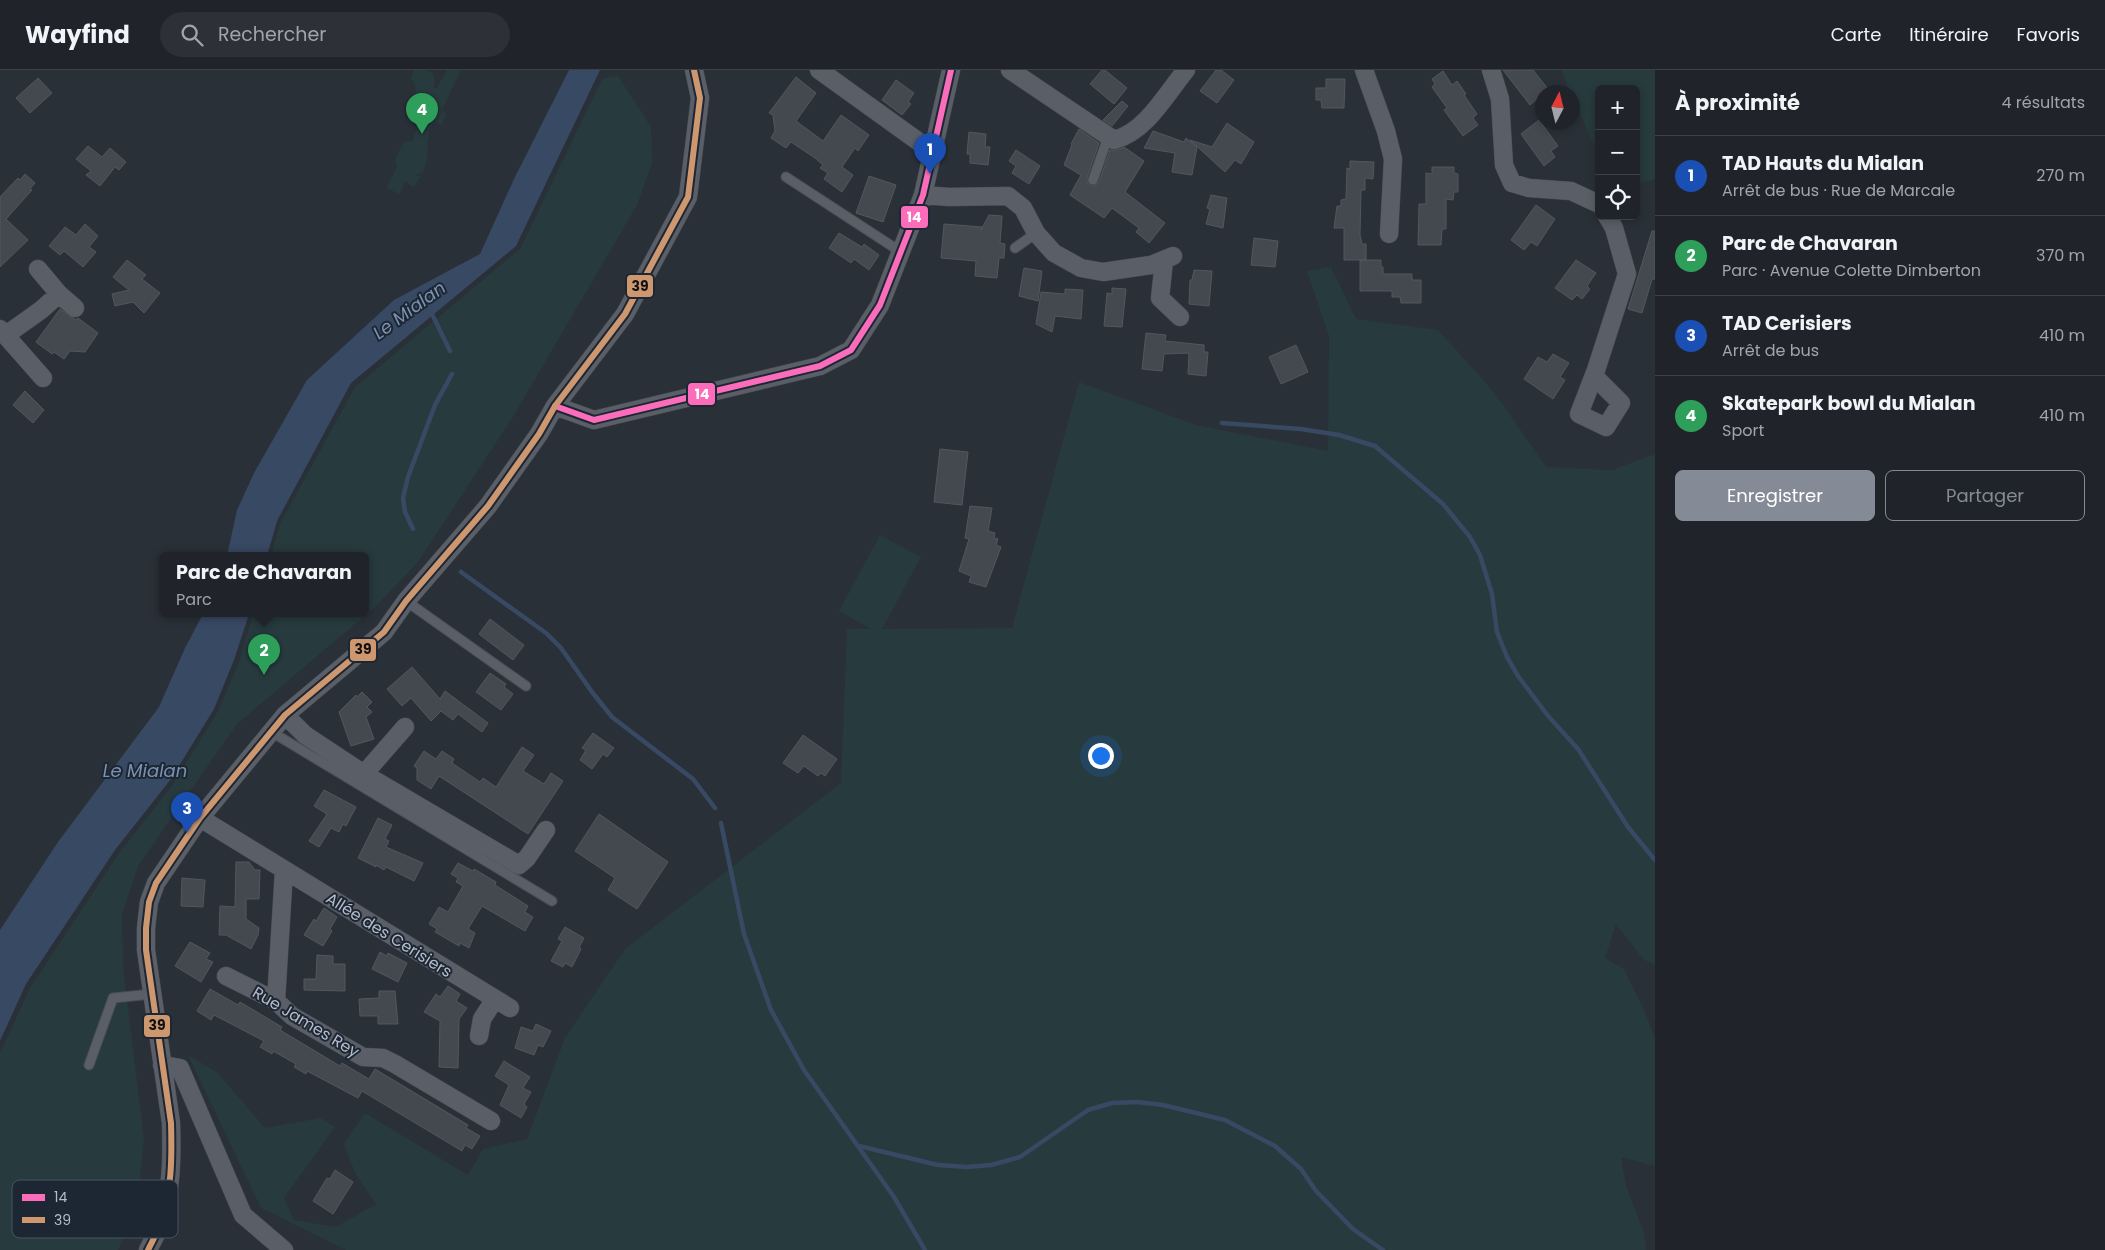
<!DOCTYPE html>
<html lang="fr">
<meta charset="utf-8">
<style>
:root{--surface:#20242a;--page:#2d3036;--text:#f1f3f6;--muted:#a2a4a8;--line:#3d4147;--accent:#848b96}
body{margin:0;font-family:Poppins,sans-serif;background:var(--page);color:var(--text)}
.controls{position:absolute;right:15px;top:15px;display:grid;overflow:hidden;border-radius:8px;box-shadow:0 2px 8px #0003}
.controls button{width:45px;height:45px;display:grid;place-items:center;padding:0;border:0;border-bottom:1px solid var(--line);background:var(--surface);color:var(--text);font:25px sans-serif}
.compass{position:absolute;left:1535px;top:15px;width:45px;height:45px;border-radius:50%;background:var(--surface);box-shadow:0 2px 8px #0003;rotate:7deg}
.you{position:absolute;left:1100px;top:685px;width:18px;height:18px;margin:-12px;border:4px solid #fff;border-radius:50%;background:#1a73e8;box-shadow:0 0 0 8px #1a73e833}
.badge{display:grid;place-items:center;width:32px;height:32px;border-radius:50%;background:var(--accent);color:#fff;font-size:16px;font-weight:700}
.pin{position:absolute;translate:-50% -41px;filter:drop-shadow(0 1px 2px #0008)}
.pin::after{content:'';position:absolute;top:26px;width:18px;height:15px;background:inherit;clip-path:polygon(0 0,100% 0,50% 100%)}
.popup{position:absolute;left:159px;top:482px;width:210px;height:65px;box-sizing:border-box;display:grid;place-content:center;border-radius:8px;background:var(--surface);filter:drop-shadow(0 1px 4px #0005);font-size:16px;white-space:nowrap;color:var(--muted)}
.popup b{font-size:19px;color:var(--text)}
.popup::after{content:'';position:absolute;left:50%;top:100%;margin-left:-10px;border:10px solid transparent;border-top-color:var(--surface)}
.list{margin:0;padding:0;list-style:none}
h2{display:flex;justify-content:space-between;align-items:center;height:65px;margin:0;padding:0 20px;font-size:21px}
h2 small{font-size:16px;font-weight:400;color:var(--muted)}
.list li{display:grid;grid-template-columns:32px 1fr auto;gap:15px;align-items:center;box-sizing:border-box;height:80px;padding:0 20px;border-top:1px solid var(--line)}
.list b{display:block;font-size:19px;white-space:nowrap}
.list p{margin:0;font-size:16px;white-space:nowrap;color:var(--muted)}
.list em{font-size:16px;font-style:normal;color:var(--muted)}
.actions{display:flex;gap:10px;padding:15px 20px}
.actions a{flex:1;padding:11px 0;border:1px solid var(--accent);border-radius:8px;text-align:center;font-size:18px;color:var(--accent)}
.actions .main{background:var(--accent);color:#fff}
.icon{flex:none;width:28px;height:28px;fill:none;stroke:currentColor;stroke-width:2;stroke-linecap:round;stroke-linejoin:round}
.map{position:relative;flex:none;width:1655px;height:1180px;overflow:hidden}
header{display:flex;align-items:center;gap:30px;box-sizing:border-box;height:70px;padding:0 25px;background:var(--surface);border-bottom:1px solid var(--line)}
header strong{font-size:24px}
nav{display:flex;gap:28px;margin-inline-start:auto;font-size:18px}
.search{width:350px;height:45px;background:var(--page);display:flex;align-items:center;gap:12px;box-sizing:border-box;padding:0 18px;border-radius:28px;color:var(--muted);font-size:19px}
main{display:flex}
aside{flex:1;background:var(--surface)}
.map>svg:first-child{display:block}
.green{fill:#273a3e}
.water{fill:#384963}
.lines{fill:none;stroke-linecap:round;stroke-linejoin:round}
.stream{stroke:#384963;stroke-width:4.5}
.building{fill:#444950;stroke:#52575f}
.service-casing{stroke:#484c53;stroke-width:11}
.minor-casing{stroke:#484c53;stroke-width:19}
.service{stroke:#5a5e66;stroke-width:9}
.minor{stroke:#5a5e66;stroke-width:18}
.bus-1-casing{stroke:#1d2633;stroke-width:10}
.bus-2-casing{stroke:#1d2633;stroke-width:10}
.bus-1{stroke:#fb6dba;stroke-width:6}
.bus-2{stroke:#cd976f;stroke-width:6}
.labels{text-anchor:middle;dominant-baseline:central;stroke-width:4;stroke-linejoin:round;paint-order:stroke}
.street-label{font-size:16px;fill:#b4bcc9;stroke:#1d2633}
.water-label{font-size:18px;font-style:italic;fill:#7c92b1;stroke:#1d2633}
.key{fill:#1d2633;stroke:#4a5360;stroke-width:1}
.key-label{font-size:14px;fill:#b4bcc9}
.line-badge{stroke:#1d2633;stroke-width:2}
.badge-label{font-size:14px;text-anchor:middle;font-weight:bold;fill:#fff}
.pale-badge-label{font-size:14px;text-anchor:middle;font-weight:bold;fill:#111}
</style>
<header>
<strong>Wayfind</strong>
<div class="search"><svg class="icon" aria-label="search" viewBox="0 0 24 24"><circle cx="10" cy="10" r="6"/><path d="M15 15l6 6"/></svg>Rechercher</div>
<nav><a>Carte</a><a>Itinéraire</a><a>Favoris</a></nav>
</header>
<main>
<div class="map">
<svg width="1655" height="1180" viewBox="0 0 1655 1180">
<rect width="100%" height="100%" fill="#2a3038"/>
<path class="green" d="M414,0C430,0 437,0 434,18L436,19L447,0H461L442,40L447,44L441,55L436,52C422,59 432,93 422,102C420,104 417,104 415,106H421L414,117L405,111L399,125L387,117L397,97L395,89L404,72L413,71L417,55L409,52L406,42L416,23L415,15L411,8Z
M1561,0H1655V109L1636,114V19H1599V87Z
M618,6L651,57L652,93L637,135L514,345L418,492L374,538L237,654L138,796L122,844L123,897L144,1069L137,1141L118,1180H0V983L30,918L119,783L174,713L218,641L239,592L253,544H365V486H271L280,454L355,317L520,179L602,9Z
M1331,197L1356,249L1438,260L1494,322L1546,397L1612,400L1655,384V895L1643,889L1616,854L1605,888L1624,899L1644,940L1655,968V1096L1621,1087L1626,1116L1643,1160L1646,1180H346L261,1138L188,985L218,1003L265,1058L320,1048L335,1057L284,1128L294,1150L336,1157L376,1134L355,1103L344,1074L365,1043L468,1105L483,1079L527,1069L565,968L625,879L841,713L847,559H871L839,541L880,465L921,487L882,559L1012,558L1079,312L1196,355L1328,381L1329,266L1307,201Z"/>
<path class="water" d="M569,0H600L516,176L351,313L277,451L267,486H227L237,440L254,403L307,310L394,230L480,184L514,109Z
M203,544H249L234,590L214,639L171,709L115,780L26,914L0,971V860L58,772L159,637L185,578Z"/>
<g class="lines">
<path class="stream" d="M430,240L450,281
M1222,353L1301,359L1339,365L1375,376L1443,434L1470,467L1480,485L1492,524L1497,562L1507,587L1518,606L1549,647L1578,679L1628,757L1655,790
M413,459L405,442L403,428L408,407L435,335L452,304
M461,502L546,563L561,578L592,622L612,647L693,709L715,738
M721,753L744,864L771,940L804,1000L894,1127L925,1180
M859,1076L938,1095L967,1097L991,1095L1020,1087L1088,1040L1112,1033L1137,1032L1163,1035L1225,1050L1275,1076L1301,1099L1316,1121L1353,1159L1383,1180"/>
</g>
<path class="building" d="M1102,0H1105L1127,18L1114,34L1090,14Z
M1216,0H1221L1234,10L1217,33L1200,21Z
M1503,0H1533L1548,19L1530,35Z
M1443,1L1452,15L1457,11L1466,24L1464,25L1477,44L1473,48L1478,55L1463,66L1444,40L1447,38L1432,17L1435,14L1432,9Z
M796,7L816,23L796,51L823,71L841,45L869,65L858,81L855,78L842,97L853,105L842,122L824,109L828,103L820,98L823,95L815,88L791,72L786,78L771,68L775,61L773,45L769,43Z
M38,8L52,23L30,43L16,28Z
M1326,9H1345L1344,38H1322L1321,30H1316V18H1326Z
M896,10L914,23L908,32L911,34L902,45L882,30Z
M1122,31L1128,36L1112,56L1103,50Z
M1539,50L1558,76L1551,81L1555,87L1544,96L1521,64Z
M1227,53L1254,72L1241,94L1235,90L1225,102L1190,70L1212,77Z
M1079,59L1099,73L1087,108V112L1090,116H1095L1099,112L1110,80H1117L1124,77L1144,91L1125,122L1165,153L1149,173L1136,162L1139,158L1112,138L1104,148L1070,125L1081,105L1064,95L1072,75L1071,74Z
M1153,61L1184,72L1186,68L1197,77L1192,105L1172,102L1175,83L1144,78Z
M969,62L986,64L985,77H990L988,95L970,93V84H967Z
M88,76L102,87L110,78L126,92L119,100L115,97L100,116L86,105L91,101L76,89Z
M1016,80L1040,96L1029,114L1012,103L1016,96L1009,91Z
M1350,91L1374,92L1373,109L1365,108V120H1361L1360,165L1362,174H1366V190H1344V158H1334L1337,136H1341V130L1346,129L1347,98L1350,99Z
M1432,97H1454V103L1458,104V122H1454L1453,130L1446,129V159H1442L1441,175H1418L1419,134H1426V103L1432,104Z
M25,104L35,113L30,119L32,120L6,149L28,170L0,197V127L18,108L20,110Z
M869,106L896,115L883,152L856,143Z
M1211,125L1227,128L1223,158L1206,154L1210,139L1207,138Z
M1536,135L1555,149L1537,176L1531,172L1524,180L1511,170Z
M989,145L1002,146L1000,173L1005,174L1004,188H999L997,208L975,206L976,191L941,188L944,154L982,157L981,160Z
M85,154L98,166L89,177L96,182L83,197L64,181L60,185L49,176L65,157L76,165Z
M1652,161H1655V209H1652L1642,243L1628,239Z
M839,163L862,177L864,174L879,185L869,200L854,189L851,193L829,178Z
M1254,168L1278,171L1275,197L1251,195Z
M127,190L146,205L142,209L160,223L144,243L133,232L115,236L112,224L129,220L113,207Z
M1360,190H1381V197H1383V204H1412V210H1421V233H1401L1400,227H1392V221H1360Z
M1576,190L1596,203L1587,216L1590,219L1582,229L1577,225L1572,230L1555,218Z
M1024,198L1042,201L1038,231L1019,226Z
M1194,200L1212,201L1209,236L1189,234L1190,210H1192Z
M1112,218L1126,219L1122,257L1104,256L1107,223L1112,224Z
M1065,219L1083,220L1081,249L1055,246L1052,262L1036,254L1041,222L1065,224Z
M60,239L76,250L78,248L98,263L85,282L70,281L64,289L54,282L52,284L36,272Z
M1146,263L1166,265L1165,271L1204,275V282H1208L1206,306L1188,304L1189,283L1164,284L1162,301L1142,299Z
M1296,275L1308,302L1281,314L1269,287Z
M1553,284L1569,293L1560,307L1565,310L1553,329L1524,309L1538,287L1547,292Z
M25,321L44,340L33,353L13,335Z
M940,379L968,382L962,435L934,432Z
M970,436L992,438L988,461L995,463L994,468L998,469L996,475L1001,477L986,517L969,512L971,506L959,501L969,469L965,468Z
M490,549L524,575L513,590L479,564Z
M412,597L440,629L445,621L488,653L482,662L458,644L453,650L441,641L431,651L411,628L402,636L387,619Z
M490,603L506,614L504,617L513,624L501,640L476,622Z
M362,622L372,632L367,637L372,642L366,647L374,669L351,676L339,642L356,625L357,627Z
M593,663L614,678L607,687L603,684L592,699L580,690L586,680L582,678Z
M803,665L837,689L825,706L821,703L818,706L804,696L798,703L783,693Z
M522,677L534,685L523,701L544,714L551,703L563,711L528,764L439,706L431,719L417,710V698L414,696L424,681L436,689L442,681L454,689L452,693L480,712L483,708L496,717Z
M324,720L356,737L346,756L343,754L339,762L331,758L319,777L309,771L327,744L314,736Z
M599,744L668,792L637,839L608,820L615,808L575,781Z
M378,748L392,755L385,769L389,771L386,777L423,793L414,811L386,797L384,800L376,795V797L358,788Z
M236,792H249L255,800H260L259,829H246V849L259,858L258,865L251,879L226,865H219L220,836L235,837Z
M458,793L473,801L474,799L496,812L495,815L528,836L525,842L533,847L525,861L482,836L468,859L475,863L469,878L460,873L459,876L435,862L437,859L429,854L439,837L448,842L463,816L456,812L458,808L451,804Z
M182,808L205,810L203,837L181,836Z
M324,838L337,847L330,859L332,861L323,876L304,865L314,849L316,851Z
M565,857L584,868L579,878L581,879L572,897L565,893L563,897L551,891L562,871L558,869Z
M190,872L210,883L206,889L213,892L201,912L175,896Z
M380,882L387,886L388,883L407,893L398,912L372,899Z
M317,885L333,886V894H345V921L304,920V909H316Z
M448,916L460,924L456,931L467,938L459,949L458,998L439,997L440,951L424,942L436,924L440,927Z
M210,919L238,935L240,932L282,957L280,960L340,996L342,993L369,1009L375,999L468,1055L466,1058L480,1066L472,1079L465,1075L462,1081L362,1021L358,1028L307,1001L306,1004L294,997L296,994L273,981L272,984L260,977L264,971L214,945L211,950L197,941Z
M379,921H395L398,954H378V946H360L359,929L379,928Z
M536,954L551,961L543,977L538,975L534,985L515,978L521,957L533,961Z
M504,991L530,1007L523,1018L531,1022L524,1034L527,1037L521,1048L500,1035L509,1015L495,1006Z
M335,1100L353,1112L333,1144L313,1131L327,1108L330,1109Z"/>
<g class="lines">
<defs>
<path id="service" d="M786,107L901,182
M1093,110L1108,67
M1015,178L1036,163
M406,531L526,616
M270,661L552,831
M89,995L113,928L152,924"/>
<path id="minor" d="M819,0L933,82
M1010,0L1114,70C1146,62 1166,24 1186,0
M1364,0L1386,61L1393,89L1389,164
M1491,0L1500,29L1504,95L1512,113L1529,118L1571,121L1599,134
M923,125L949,127L1008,126L1023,138L1036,163L1054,183L1081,198L1103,202L1151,195L1173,186
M1164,191L1160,228L1180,247
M38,199L59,224L75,238
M0,259L43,308
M6,265L41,240L59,224
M1594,306L1621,333L1606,357L1579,344L1596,300L1627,204L1614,158L1607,146
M555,336L594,350L820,296L851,280L880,235L923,125L951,0
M285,645L305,665L364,704L519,795L527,788L546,760
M364,704L405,657
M200,748L510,938
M226,906L276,931L292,946L363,987L383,988L395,994L491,1051
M276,931L284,800
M479,966L482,949L495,929
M162,995L180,998L243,1145L284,1180
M148,1180C152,1172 157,1163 160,1155C172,1123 172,1086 171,1053L146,880V858L149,832L156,813L200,748L285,645L384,562L406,531L488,436L539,364L555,336L625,244L688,127L700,28L694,0"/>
</defs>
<use href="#service" class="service-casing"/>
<use href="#minor" class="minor-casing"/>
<use href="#service" class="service"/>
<use href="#minor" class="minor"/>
<defs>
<path id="bus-1" d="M555,336L594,350L820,296L851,280L880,235L923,125L951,0"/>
<path id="bus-2" d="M148,1180C152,1172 157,1163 160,1155C172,1123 172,1086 171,1053L146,880V858L149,832L156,813L200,748L285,645L384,562L406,531L488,436L539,364L555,336L625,244L688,127L700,28L694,0"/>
</defs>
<use href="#bus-1" class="bus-1-casing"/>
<use href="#bus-2" class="bus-2-casing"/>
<use href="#bus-1" class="bus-1"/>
<use href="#bus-2" class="bus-2"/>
</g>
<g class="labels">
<g class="street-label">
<text transform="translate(389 865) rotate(32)">Allée des Cerisiers</text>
<text transform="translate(306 952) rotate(31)">Rue James Rey</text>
</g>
<g class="water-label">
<text transform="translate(409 240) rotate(-36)">Le Mialan</text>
<text x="145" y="700">Le Mialan</text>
</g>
</g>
<rect x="12" y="1110" width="166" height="58" rx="8" class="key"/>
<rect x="22" y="1124" width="23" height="7" fill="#fb6dba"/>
<rect x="22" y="1147" width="23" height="6" fill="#cd976f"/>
<g class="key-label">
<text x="54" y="1132">14</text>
<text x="54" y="1155">39</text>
</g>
<g class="line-badge">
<rect x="900" y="135" width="29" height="24" rx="5" fill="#fb6dba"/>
<rect x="626" y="204" width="28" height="24" rx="5" fill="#cd976f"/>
<rect x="687" y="312" width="29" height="24" rx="5" fill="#fb6dba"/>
<rect x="349" y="568" width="28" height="24" rx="5" fill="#cd976f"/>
<rect x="143" y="944" width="28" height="24" rx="5" fill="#cd976f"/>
</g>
<g class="badge-label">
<text x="914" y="152">14</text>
<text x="702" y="329">14</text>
</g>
<g class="pale-badge-label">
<text x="640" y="221">39</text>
<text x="363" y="584">39</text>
<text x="157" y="960">39</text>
</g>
</svg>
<div class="controls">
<button>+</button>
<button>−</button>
<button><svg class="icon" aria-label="locate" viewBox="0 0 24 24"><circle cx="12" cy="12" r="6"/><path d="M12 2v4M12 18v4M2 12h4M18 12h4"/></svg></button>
</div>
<svg class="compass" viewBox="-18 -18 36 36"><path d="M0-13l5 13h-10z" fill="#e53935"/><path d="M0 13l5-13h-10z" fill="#a2a4a8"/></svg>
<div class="you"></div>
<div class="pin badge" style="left:930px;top:104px;background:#1a4fb4">1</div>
<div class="pin badge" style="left:264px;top:605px;background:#2e9e5b">2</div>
<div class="popup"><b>Parc de Chavaran</b>Parc</div>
<div class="pin badge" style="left:187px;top:763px;background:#1a4fb4">3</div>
<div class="pin badge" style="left:422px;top:64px;background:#2e9e5b">4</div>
</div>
<aside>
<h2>À proximité<small>4 résultats</small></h2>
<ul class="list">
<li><span class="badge" style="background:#1a4fb4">1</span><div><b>TAD Hauts du Mialan</b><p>Arrêt de bus · Rue de Marcale</p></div><em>270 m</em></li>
<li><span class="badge" style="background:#2e9e5b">2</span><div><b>Parc de Chavaran</b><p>Parc · Avenue Colette Dimberton</p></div><em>370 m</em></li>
<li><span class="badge" style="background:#1a4fb4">3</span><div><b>TAD Cerisiers</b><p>Arrêt de bus</p></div><em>410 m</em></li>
<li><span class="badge" style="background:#2e9e5b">4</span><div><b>Skatepark bowl du Mialan</b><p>Sport</p></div><em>410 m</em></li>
</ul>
<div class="actions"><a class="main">Enregistrer</a><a>Partager</a></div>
</aside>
</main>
